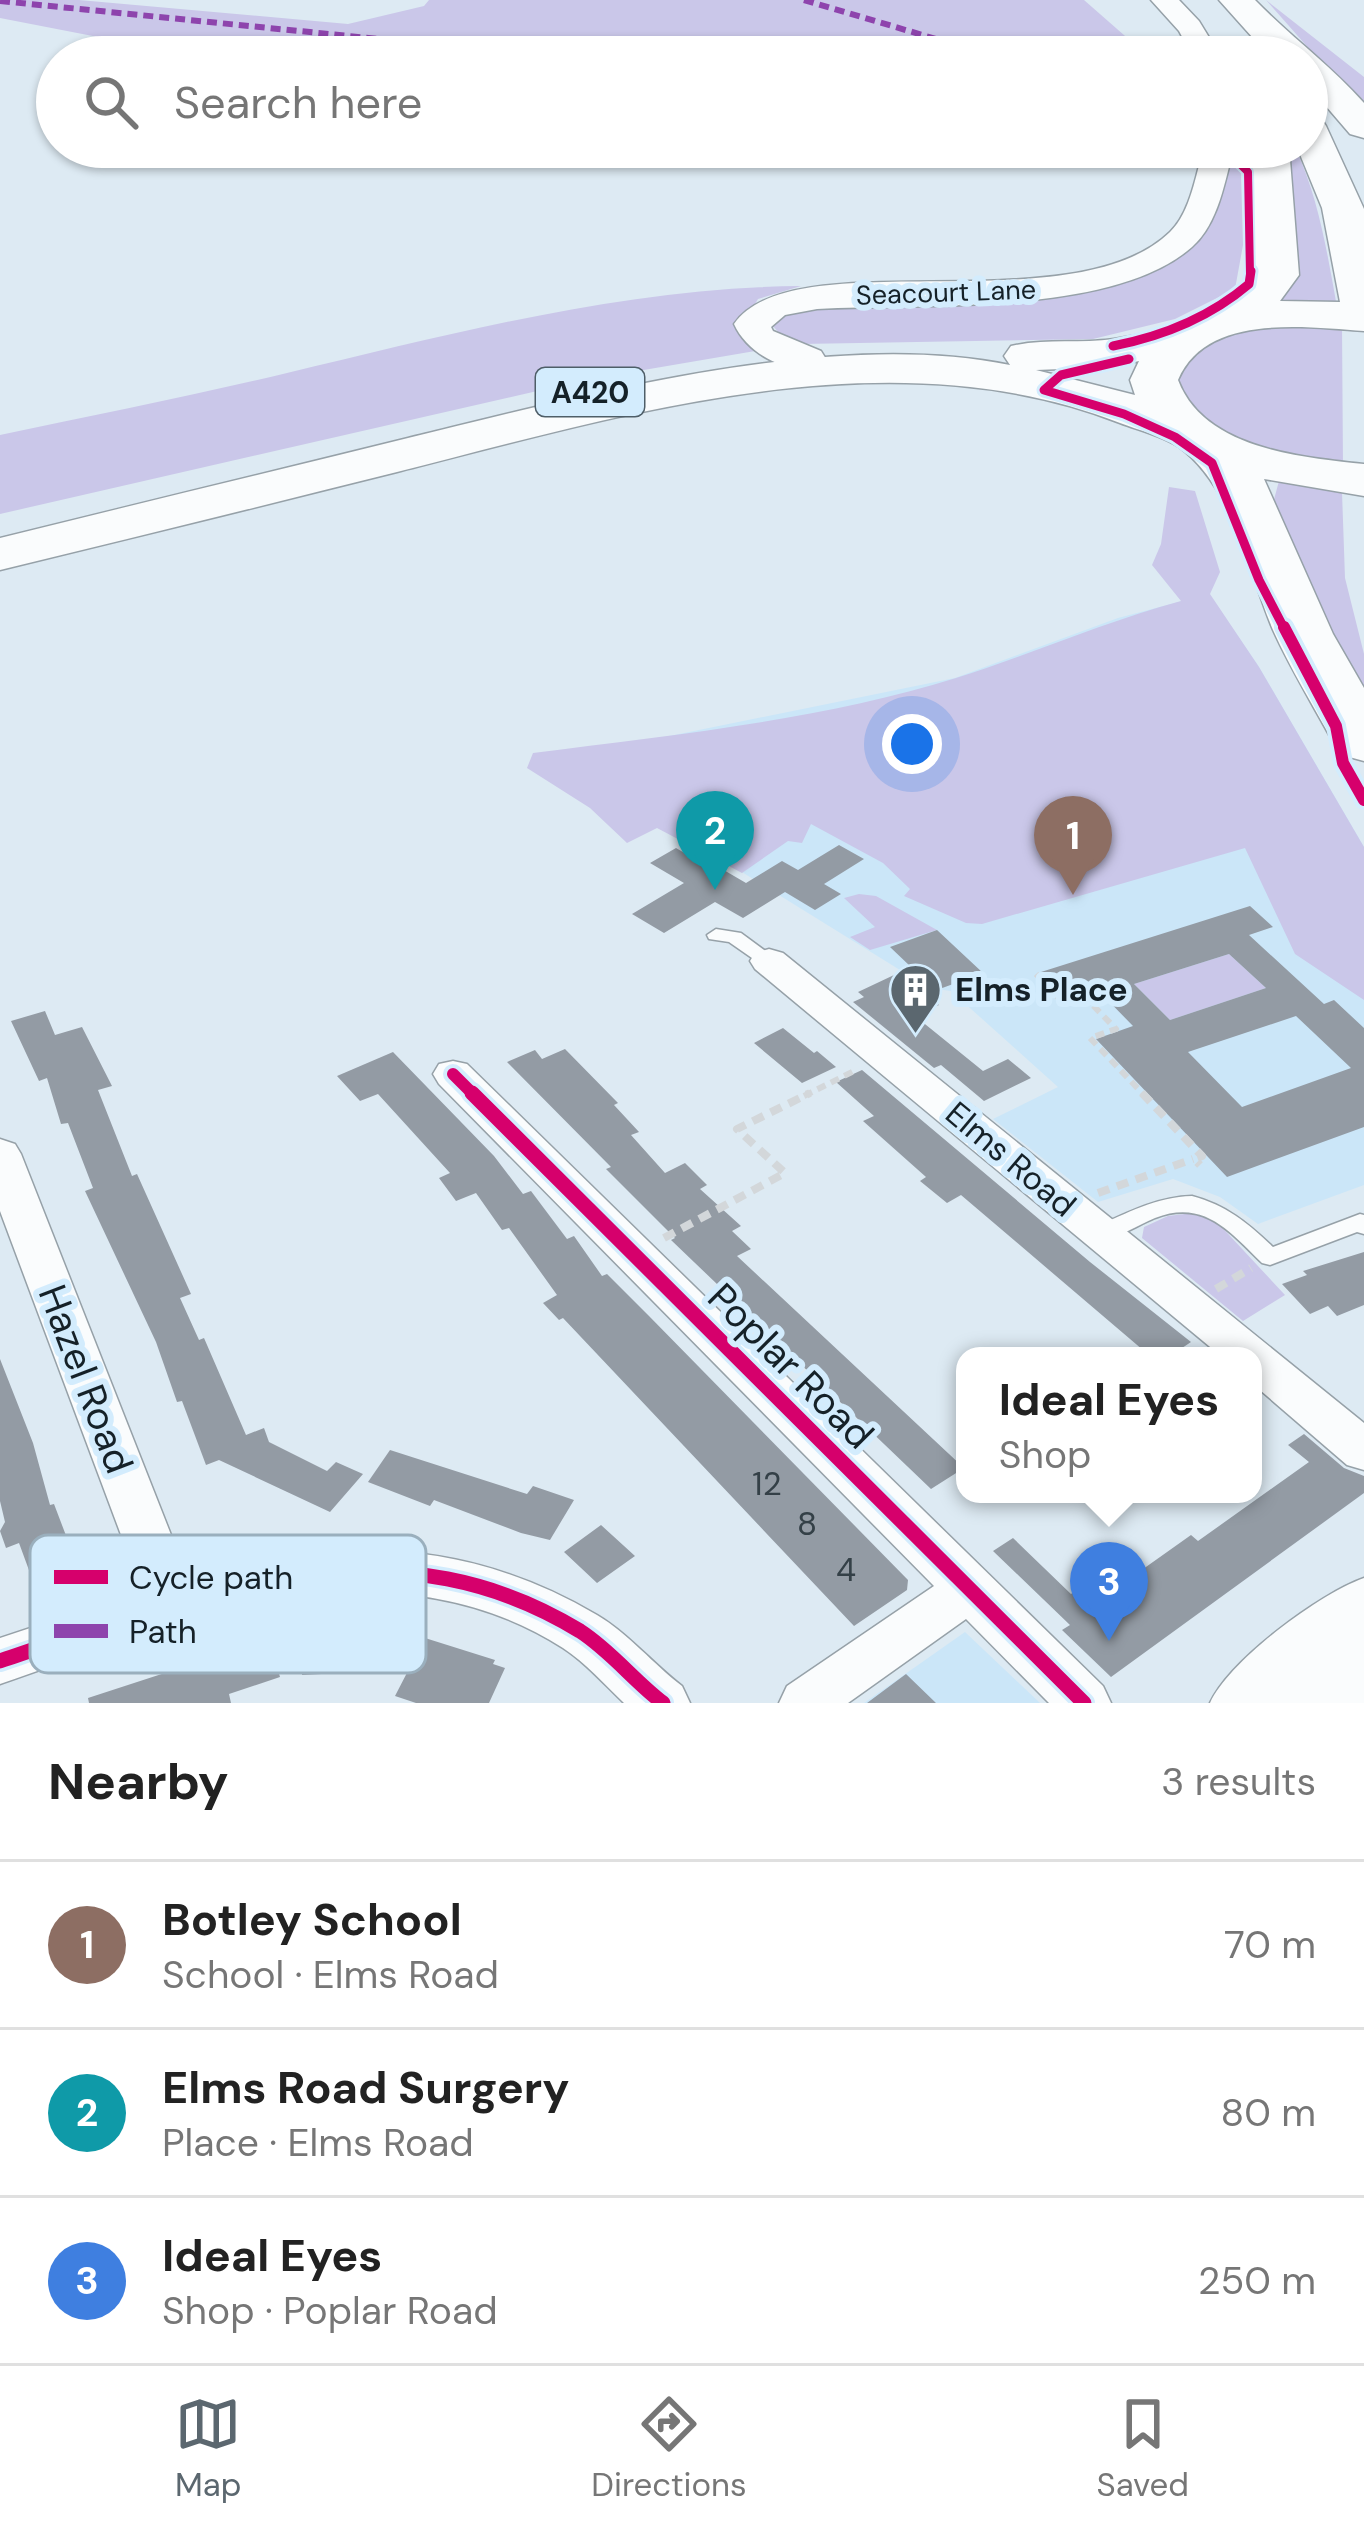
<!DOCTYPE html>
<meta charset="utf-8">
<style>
:root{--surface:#fff;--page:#f6f6f6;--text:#222;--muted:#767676;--line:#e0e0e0;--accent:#5b676f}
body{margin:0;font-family:"DM Sans",sans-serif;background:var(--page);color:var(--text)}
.you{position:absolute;left:912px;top:744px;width:42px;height:42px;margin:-30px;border:9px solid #fff;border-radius:50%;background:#1a73e8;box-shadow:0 0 0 18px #1a73e833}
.badge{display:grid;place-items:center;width:78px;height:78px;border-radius:50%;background:var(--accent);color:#fff;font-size:39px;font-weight:700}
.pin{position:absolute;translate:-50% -99px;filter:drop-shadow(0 3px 6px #0008)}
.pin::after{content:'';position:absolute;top:63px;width:42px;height:36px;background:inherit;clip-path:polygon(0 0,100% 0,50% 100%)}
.popup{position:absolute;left:956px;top:1347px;width:306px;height:156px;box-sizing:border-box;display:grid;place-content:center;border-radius:24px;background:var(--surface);filter:drop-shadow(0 3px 9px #0005);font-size:39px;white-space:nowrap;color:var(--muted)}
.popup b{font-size:45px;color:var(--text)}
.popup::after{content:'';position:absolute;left:50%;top:100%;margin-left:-24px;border:24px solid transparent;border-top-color:var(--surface)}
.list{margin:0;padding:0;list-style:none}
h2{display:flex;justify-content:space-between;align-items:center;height:156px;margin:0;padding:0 48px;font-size:51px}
h2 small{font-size:39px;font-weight:400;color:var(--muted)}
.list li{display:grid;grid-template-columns:78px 1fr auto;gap:36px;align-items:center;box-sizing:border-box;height:168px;padding:0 48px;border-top:3px solid var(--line)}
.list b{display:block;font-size:45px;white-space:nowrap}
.list p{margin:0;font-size:39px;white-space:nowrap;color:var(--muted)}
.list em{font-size:39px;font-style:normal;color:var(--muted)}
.icon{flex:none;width:66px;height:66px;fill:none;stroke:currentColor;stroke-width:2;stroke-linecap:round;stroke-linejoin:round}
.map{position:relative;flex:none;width:1364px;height:1703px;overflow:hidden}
.search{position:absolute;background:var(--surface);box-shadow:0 3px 9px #0004;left:36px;right:36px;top:36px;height:132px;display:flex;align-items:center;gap:30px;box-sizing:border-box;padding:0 42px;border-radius:66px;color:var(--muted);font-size:45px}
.sheet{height:660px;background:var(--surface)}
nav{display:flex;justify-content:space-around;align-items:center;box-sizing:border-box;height:168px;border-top:3px solid var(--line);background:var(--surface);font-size:33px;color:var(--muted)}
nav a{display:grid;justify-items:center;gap:6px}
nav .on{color:var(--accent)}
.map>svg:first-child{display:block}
.built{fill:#cbe6f8}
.green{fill:#cac7e9}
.building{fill:#939ba4;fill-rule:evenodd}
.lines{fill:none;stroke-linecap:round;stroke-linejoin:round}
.lane-casing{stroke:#96a1a8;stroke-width:3}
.street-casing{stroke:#96a1a8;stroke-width:3}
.secondary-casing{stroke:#96a1a8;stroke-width:3}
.highway-casing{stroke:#96a1a8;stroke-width:3}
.path-far1{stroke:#d3d7da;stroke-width:6;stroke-dasharray:9 6;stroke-linecap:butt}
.path{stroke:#d3d7da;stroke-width:8;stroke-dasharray:12 8;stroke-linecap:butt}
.lane{fill:#fafcfd;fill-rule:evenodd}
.street{fill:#fafcfd;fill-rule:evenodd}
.secondary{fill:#fafcfd;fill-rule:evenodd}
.highway{fill:#fafcfd;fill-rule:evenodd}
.quiet{stroke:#8e44ad;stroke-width:6;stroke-dasharray:10 6;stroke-linecap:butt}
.cycleway-far3-casing{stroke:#d3ecfd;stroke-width:12}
.cycleway-far2-casing{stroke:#d3ecfd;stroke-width:15}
.cycleway-far1-casing{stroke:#d3ecfd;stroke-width:20}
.cycleway-casing{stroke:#d3ecfd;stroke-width:22}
.cycleway-far3{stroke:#d6006c;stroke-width:8}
.cycleway-far2{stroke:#d6006c;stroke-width:9}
.cycleway-far1{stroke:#d6006c;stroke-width:12}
.cycleway{stroke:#d6006c;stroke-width:15}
.labels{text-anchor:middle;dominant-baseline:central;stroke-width:12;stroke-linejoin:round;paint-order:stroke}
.far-street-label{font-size:27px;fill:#152128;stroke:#d3ecfd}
.shield{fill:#d3ecfd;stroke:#4e5e68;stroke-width:3}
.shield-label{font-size:30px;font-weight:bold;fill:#152128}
.poi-label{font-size:33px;font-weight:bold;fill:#152128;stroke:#d3ecfd;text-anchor:start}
.street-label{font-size:33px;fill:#152128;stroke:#d3ecfd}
.near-number-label{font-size:33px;fill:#344047}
.near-street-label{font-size:39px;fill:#152128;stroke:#d3ecfd}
.key{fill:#d3ecfd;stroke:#9aafbd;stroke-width:3}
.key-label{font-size:33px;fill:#152128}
</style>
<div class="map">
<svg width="1364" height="1703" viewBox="0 0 1364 1703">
<rect width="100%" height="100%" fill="#ddeaf3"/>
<path class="built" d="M1209,594L1259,667L1364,847V1185L1258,1224L1220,1197L1173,1179L1098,1202L993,1119L1058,1087L951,991L929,988L721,859L532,764L955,678L1118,618Z
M965,1632L1040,1703H864Z"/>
<path class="green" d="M0,0H79L348,24L424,6L429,0H1084L1149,57H432L350,48L341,57H201L0,18Z
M1266,0L1364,77V111Z
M1278,147H1295C1319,199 1327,252 1337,307L1270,305Z
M1226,159L1241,173L1243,245L1235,289L1175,319L1093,339L801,344L781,335L772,325L779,313L1141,275C1209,241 1207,230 1226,159Z
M801,286L758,299L742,326L761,350L585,380L0,514V435C96,415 192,396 287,373C455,333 628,287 801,286Z
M1291,324L1342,326L1343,468L1232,443L1172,398L1180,355L1245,329Z
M1279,481L1342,492L1345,578L1364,654V701L1269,518Z
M1169,487L1195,491L1220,572L1210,594L1259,667L1364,847V1000L1295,954L1245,848L982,924L966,923L904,896L910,889L883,863L811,824L802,843L788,841L742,873L657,828L627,843L590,808L527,768L533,753C672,735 822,720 956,678C1032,654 1104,622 1181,601L1152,565L1161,544Z
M859,894L876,896L937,930L870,950L850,937L875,927L844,898Z
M1229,954L1266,988L1170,1020L1134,984Z
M1193,1213L1217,1222L1285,1295L1243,1321L1142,1238L1144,1227L1168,1216Z"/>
<path class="building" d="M839,845L864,859L824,884L841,894L815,910L785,892L743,918L715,902L664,933L632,914L684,883L650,863L676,848L693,858L698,855L746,883L782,861L798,870Z
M1250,906L1273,927L1249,935L1324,1004L1334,1000L1364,1028V1127L1227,1177L1096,1039L1133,1026L1091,983L1061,993L1041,972ZM1229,954L1266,988L1170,1020L1134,984ZM1296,1016L1351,1068L1242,1107L1188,1052Z
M937,930L983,973L926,994L939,1005L915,1016L983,1071L1008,1059L1031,1078L984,1101L941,1065L934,1068L853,1002L864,997L858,992L911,967L890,947Z
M45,1011L55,1035L82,1027L112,1086L98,1090L132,1176L137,1174L191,1294L180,1298L199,1340L204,1338L246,1435L264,1428L269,1442L327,1471L336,1462L363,1474L330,1512L219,1460L206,1465L182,1401L177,1402L156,1342L85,1191L93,1188L68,1123L61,1124L47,1078L39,1081L11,1021Z
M783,1028L814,1053L817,1051L836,1067L802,1083L754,1043Z
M565,1049L618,1103L614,1105L639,1132L631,1135L665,1173L685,1163L707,1185L700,1189L741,1226L732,1231L751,1249L737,1256L964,1468L931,1489L671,1240L675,1238L606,1169L611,1167L507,1062L535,1050L542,1059Z
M393,1052L494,1156L523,1194L531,1191L567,1239L574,1236L602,1276L607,1274L649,1316L908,1580L907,1590L854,1626L563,1318L559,1320L543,1303L557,1295L509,1228L502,1230L476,1193L456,1201L439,1178L450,1173L378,1094L360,1101L337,1076Z
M862,1070L1090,1262L1191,1342L1170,1356H1150L961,1195L947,1203L920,1181L926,1177L863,1121L874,1116L836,1082Z
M1364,1252V1305L1337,1316L1328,1306L1310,1314L1282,1284L1307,1275L1303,1271Z
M0,1359L33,1443L50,1505L54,1504L81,1575L37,1592L19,1543L6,1548L0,1531L5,1522L0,1501Z
M1304,1434L1344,1468L1364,1476V1493L1111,1677L1062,1630L1070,1625L993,1551L1013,1538L1071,1594L1114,1565L1129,1579L1191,1535L1198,1541L1309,1462L1288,1445Z
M390,1450L527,1494L533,1486L574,1500L550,1540L521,1533L434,1500L430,1506L368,1482Z
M601,1525L635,1556L597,1583L564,1552Z
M382,1631L380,1671L302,1675L306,1634Z
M425,1638L495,1660L493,1664L505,1668L489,1703H416L395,1696Z
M269,1639L280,1677L229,1694L231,1703H89L88,1698Z
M906,1674L936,1703H867Z"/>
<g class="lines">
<defs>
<path id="lane" d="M716,929L741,933L779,961L776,965H762L729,942L709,939L707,935Z
M1192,1196C1226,1205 1248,1223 1273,1247L1360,1214L1364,1215V1234L1357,1232L1270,1265L1262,1263C1229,1231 1204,1199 1155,1218C1137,1226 1120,1236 1102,1242L1094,1240L1091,1234L1094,1228C1126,1213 1157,1197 1192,1196Z"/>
<path id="street" d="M769,949L783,953L1364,1423V1470L1347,1465L1253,1384V1356H1221L755,969L750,961L755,953Z
M453,1061L467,1064L1103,1686L1111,1703H1049L966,1619L848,1703H779L787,1686L934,1586L439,1084L433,1074L439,1064Z
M0,1139L15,1144L21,1154L188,1578C333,1536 465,1537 597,1615C629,1634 653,1664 682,1686L690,1703H624C604,1684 586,1663 563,1648C384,1534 180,1622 0,1684V1638L142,1591L0,1211Z"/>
<path id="secondary" d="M1151,0H1179L1199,21L1221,57H1193L1179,31Z
M1204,147H1234C1225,180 1219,223 1192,247C1113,317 919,303 817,309L785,315L771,327L773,331L821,351L826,359L821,367C788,375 748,355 734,324C793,239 1073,326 1170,232C1191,212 1196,173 1204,147Z
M1364,1578V1703H1210C1230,1660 1319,1594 1364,1578Z"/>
<path id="highway" d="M1219,0H1255C1292,38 1328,63 1364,103V138L1350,134L1307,84V57H1270Z
M1307,114L1321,118L1326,126L1364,209V331C1304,327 1206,313 1178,380C1204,449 1300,457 1364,464V496L1264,479L1333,634L1364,688V761L1342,755L1333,742C1313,705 1290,668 1273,630C1248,571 1233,486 1179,447C1163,436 1138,430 1120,423C890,333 625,414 397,472C265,505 132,538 0,570V538C136,504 272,472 408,438C585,395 830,328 1010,365L1004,356L1011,346C1045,338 1080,344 1114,339C1162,332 1225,313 1255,274L1249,147H1289L1299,275L1280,301L1340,302L1322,208L1297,147H1307ZM1139,361L1130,380L1135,395L1036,370L1113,367Z"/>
</defs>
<use href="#lane" class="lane-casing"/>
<use href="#street" class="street-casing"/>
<use href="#secondary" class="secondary-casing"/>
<use href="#highway" class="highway-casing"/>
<path class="path-far1" d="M1036,974L1058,997L1078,990L1116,1029L1090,1038L1145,1096
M804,1096L856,1070"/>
<path class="path" d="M1142,1093L1202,1156L1194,1159L1200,1165
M1098,1193L1193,1159
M664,1238L785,1173L737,1129L810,1093
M1216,1289L1251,1268"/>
<use href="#lane" class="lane"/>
<use href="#street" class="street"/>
<use href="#secondary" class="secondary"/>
<use href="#highway" class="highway"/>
<path class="quiet" d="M804,0L997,57
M0,1L558,57"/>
<defs>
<path id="cycleway-far3" d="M1223,147L1248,172L1250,274"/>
<path id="cycleway-far2" d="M1113,346C1164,336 1209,318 1249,284L1251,271
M1129,359L1061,375L1044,390L1124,414L1175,437L1212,463L1259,580L1285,630"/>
<path id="cycleway-far1" d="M1284,627L1336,726L1343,763L1364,800
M453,1074L475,1096"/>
<path id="cycleway" d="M472,1093L1084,1703
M0,1661C194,1596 387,1513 580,1631C611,1651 634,1681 663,1703"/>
</defs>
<use href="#cycleway-far3" class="cycleway-far3-casing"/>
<use href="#cycleway-far2" class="cycleway-far2-casing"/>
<use href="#cycleway-far1" class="cycleway-far1-casing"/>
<use href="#cycleway" class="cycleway-casing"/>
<use href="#cycleway-far3" class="cycleway-far3"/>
<use href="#cycleway-far2" class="cycleway-far2"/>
<use href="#cycleway-far1" class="cycleway-far1"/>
<use href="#cycleway" class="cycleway"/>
</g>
<defs>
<symbol id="building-pin" viewBox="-11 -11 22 30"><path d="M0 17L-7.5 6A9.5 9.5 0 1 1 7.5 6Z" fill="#5b676f" stroke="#d3ecfd"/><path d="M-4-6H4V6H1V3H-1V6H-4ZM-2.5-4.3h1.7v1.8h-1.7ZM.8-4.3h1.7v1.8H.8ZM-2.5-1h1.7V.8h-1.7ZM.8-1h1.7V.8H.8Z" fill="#fff"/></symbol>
</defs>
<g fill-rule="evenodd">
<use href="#building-pin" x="886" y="960" width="59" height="81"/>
</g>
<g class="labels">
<g class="far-street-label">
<text transform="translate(946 292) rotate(-2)">Seacourt Lane</text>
</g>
<rect class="shield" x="536" y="368" width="108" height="48" rx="9"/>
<g class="shield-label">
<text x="590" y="392">A420</text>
</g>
<g class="poi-label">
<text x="955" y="989">Elms Place</text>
</g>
<g class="street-label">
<text transform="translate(1011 1159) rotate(40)">Elms Road</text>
</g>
<g class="near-number-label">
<text x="767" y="1483">12</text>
<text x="807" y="1523">8</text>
<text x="846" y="1569">4</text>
</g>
<g class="near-street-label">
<text transform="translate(791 1366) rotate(45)">Poplar Road</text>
<text transform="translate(86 1379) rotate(69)">Hazel Road</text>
</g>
</g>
<rect x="30" y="1535" width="396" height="138" rx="18" class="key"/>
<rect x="54" y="1570" width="54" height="14" fill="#d6006c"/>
<rect x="54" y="1624" width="54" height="14" fill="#8e44ad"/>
<g class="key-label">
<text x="129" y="1589">Cycle path</text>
<text x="129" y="1643">Path</text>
</g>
</svg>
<div class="you"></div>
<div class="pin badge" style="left:1073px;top:895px;background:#8d6e63">1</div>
<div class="pin badge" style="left:715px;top:890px;background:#0f9aa8">2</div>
<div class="pin badge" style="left:1109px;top:1641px;background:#3f7fe0">3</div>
<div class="popup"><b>Ideal Eyes</b>Shop</div>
<div class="search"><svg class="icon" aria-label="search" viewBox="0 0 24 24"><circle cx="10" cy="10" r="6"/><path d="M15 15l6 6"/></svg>Search here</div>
</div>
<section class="sheet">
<h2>Nearby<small>3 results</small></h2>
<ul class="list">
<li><span class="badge" style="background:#8d6e63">1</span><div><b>Botley School</b><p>School · Elms Road</p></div><em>70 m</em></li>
<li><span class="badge" style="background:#0f9aa8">2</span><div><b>Elms Road Surgery</b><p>Place · Elms Road</p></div><em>80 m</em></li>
<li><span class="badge" style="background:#3f7fe0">3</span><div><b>Ideal Eyes</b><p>Shop · Poplar Road</p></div><em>250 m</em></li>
</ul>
</section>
<nav>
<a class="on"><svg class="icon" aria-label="map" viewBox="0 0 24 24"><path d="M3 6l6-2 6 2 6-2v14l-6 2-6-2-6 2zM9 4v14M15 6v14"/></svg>Map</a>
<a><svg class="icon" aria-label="directions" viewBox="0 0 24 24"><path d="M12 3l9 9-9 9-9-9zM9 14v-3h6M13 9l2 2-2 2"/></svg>Directions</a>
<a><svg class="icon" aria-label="saved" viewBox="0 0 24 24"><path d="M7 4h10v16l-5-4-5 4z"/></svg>Saved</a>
</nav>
